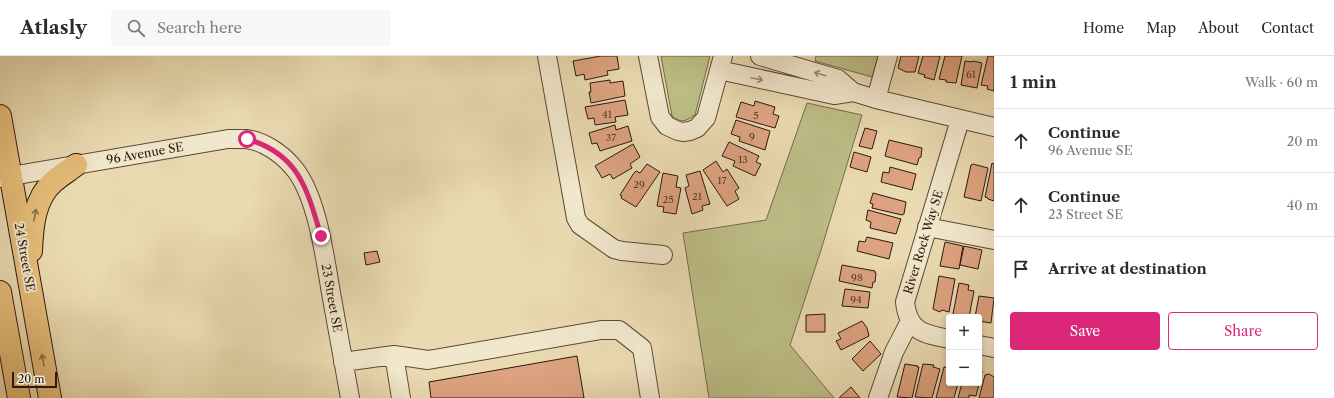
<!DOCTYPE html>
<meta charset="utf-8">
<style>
:root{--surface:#fff;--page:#f7f7f7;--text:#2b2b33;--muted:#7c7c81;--line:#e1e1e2;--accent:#db2777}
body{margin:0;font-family:"Libre Caslon Text",serif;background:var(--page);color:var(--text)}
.controls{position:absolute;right:12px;bottom:12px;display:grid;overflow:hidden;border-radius:4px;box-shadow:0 2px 6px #0003}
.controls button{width:36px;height:36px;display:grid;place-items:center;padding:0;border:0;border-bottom:1px solid var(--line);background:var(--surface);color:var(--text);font:20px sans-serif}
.scale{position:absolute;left:12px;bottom:10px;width:45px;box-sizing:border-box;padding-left:4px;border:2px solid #2d1910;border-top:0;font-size:11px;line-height:14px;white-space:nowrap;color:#2d1910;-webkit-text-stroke:3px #f1e7cc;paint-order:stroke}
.stop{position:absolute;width:12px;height:12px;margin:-9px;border:3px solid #db2777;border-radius:50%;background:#fff}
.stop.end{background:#db2777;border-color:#fff;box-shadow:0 1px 4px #0008}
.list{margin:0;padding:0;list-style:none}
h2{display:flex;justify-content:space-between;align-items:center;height:52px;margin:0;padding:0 16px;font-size:17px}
h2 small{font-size:13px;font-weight:400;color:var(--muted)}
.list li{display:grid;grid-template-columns:26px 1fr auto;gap:12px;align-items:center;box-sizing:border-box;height:64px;padding:0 16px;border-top:1px solid var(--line)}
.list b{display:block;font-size:15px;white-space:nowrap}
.list p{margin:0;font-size:13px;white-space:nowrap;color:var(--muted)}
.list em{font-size:13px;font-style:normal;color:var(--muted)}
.actions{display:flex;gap:8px;padding:12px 16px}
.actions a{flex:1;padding:9px 0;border:1px solid var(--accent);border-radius:4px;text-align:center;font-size:14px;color:var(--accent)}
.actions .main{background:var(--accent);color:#fff}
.icon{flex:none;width:22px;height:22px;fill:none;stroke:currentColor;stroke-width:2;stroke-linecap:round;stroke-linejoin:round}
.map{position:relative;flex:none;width:994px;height:342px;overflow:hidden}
header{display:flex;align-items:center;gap:24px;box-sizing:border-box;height:56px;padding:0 20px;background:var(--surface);border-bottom:1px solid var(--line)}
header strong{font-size:19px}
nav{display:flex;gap:22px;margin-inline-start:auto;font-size:14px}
.search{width:280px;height:36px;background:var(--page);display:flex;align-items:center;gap:10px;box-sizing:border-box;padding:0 14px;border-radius:4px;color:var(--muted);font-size:15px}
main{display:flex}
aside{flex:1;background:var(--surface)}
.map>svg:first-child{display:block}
.green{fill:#bdbe87;stroke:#756c4c}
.building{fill:#dda380;stroke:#2d1910}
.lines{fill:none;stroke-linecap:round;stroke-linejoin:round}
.minor-casing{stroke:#5c4938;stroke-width:20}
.major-casing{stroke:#2d1910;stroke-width:24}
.minor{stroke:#f1e7cc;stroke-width:18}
.major{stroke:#e5bd78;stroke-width:22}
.oneway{stroke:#998a77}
.oneway2{stroke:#896b44}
.route{stroke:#db2777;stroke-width:5}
.labels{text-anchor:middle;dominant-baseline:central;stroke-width:4;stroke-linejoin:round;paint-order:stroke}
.number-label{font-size:10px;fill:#593c2c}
.street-label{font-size:12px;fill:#2d1910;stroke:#f1e7cc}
</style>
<header>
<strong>Atlasly</strong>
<div class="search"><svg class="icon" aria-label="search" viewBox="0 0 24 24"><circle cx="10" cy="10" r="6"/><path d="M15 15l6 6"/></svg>Search here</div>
<nav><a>Home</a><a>Map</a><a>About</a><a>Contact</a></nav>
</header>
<main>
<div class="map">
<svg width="994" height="342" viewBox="0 0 994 342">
<rect width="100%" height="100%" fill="#eadab1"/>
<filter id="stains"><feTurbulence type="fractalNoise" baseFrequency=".005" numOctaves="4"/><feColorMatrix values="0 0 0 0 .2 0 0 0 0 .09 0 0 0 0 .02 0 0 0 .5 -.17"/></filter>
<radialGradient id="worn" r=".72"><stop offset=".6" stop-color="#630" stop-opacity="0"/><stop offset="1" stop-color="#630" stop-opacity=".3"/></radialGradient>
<path class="green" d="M661,0H710L695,59C685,66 681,67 672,60Z
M816,0H878L872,21L815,5Z
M807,47L862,59L821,194L790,289L834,342H709L683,177L766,164Z"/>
<path class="building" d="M601,0H617L619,13L607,15L608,19L585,24L584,18L576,20L573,5Z
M901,0H919L915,16H906L898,12Z
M923,0H940L934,24L924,21L925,19L918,17Z
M945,0H962L956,27L946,26V24L939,23Z
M988,0H994V35L987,33L988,30L981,29Z
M965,5L972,6L973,5L982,7L977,32L961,29Z
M610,24V27L623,25L625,40L591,47L589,36H591L590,27Z
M625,44L628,59L615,61L616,66L595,69L594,62L588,63L585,51Z
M755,45L775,51L773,58L779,60L775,72L736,61L741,46L754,50Z
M736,64L770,75L765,94L739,85L740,81L731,78Z
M615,69L616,74L628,70L632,85L600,95L597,87L592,88L589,77Z
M865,72L877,75L872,93L859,90Z
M889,84L922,92L921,101L919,102L917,109L885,100Z
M729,86L759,100L756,106L761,108L755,120L733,110L735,105L722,100Z
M633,88L640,101L630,108L632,112L613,123L610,118L602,122L595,110Z
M854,96L871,101L867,116L850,111Z
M716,105L723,116L727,113L739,132L735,135L739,143L727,150L703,114Z
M992,107L994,108V145L988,143V142L985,141Z
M647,108L660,116L636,151L621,142L622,140L620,139L634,117L636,115L640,117Z
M973,108L988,112L981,145L964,141L971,109Z
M890,111L916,118L912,134L881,126L883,116L889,117Z
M700,115L710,148L702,150L703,154L692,158L685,132L689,130L686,119Z
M663,117L678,120L676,131L681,132L676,158L663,156L664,151L657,150Z
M873,137L906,146L904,158L902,159L872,152L873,148L870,147Z
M868,154L901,163L896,178L870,172L871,166L866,164Z
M867,181L893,187L889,203L857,195L859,185L865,186Z
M945,186L963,190L959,213L940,210Z
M964,190L982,194L978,213L960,209Z
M377,195L380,206L366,209L364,197Z
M842,209L875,215V217H876L875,226H873L872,232L839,225Z
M939,220L955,223L949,256L942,254L940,256L933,253Z
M959,227L969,229L968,234L974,235L969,261H960L953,258Z
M845,233L870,236L868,252L842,250Z
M979,240L994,242L991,267L979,265V261H975Z
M825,258V276H806V259Z
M862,265L867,272L869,280L841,294L836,285L841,283L838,277Z
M870,285L881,298L863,315L852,303Z
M577,300L584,342H431L429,326Z
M905,308L918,310L917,311H919L912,342L897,341Z
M923,308L934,309L933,311L940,313L932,342L915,341Z
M944,311L949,312V327H958L954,342H936Z
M979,314L982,315V316L976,340L969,339V342H958L962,327H979Z
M989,318L994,321V342H979L985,319Z
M851,331L860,342H839Z"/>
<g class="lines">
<defs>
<path id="minor" d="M547,0L576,162L580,169L614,193L622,195L663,199
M648,0L660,61L667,70L678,75L683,76L690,75L697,72L706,62L723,0
M760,0L838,23L853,36L876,43L994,71
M719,14L834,39L853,36
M876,43L888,0
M0,122L228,83C234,83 240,83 246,83C263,85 281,97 292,110C317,137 325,202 331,237C337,272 344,307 350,342
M927,171L994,184
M949,283C923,278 908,275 905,246L960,64
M979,289L994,292
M394,299L401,342
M343,306L394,299L428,304L601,274H619L642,292L650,342
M878,342L894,296L910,265"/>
<path id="major" d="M0,60L50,342
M31,195C32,171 34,143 53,126C60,120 68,115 76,109
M0,236L19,342"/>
</defs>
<use href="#minor" class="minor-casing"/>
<use href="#major" class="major-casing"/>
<use href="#minor" class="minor"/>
<use href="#major" class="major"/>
</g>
<defs><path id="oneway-shaft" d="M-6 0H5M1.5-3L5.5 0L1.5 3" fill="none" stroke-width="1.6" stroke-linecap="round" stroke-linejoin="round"/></defs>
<g class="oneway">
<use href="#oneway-shaft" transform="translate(820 18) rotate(-163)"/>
<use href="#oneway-shaft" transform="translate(757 23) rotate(12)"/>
</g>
<g class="oneway2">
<use href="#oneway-shaft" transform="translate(35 159) rotate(-79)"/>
<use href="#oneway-shaft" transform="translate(43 304) rotate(-100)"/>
</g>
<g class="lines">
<path class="route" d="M247,83C299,98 307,133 321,180"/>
</g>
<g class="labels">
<g class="number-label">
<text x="971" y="18">61</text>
<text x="607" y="58">41</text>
<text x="756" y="59">5</text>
<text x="752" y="80">9</text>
<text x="611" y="81">37</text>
<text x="743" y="103">13</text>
<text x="722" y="124">17</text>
<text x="639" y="128">29</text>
<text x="697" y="140">21</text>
<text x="668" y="143">25</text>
<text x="857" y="221">98</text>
<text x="856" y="243">94</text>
</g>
<g class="street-label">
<text transform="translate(145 97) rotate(-10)">96 Avenue SE</text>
<text transform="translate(923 186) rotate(-73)">River Rock Way SE</text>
<text transform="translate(25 201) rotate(80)">24 Street SE</text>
<text transform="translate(332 242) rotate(80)">23 Street SE</text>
</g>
</g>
<rect width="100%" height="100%" filter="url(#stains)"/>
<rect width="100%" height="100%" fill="url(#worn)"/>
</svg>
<div class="controls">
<button>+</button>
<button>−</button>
</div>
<div class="scale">20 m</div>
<div class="stop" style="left:247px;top:83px"></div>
<div class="stop end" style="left:321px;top:180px"></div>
</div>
<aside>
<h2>1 min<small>Walk · 60 m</small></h2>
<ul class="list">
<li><svg class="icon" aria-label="ahead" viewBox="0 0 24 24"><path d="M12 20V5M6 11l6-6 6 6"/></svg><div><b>Continue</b><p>96 Avenue SE</p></div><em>20 m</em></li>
<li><svg class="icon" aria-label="ahead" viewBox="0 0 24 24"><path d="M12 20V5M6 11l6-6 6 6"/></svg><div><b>Continue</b><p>23 Street SE</p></div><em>40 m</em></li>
<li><svg class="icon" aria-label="arrive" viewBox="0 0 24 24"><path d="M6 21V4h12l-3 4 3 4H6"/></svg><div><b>Arrive at destination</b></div></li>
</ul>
<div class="actions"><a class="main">Save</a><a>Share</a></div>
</aside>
</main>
